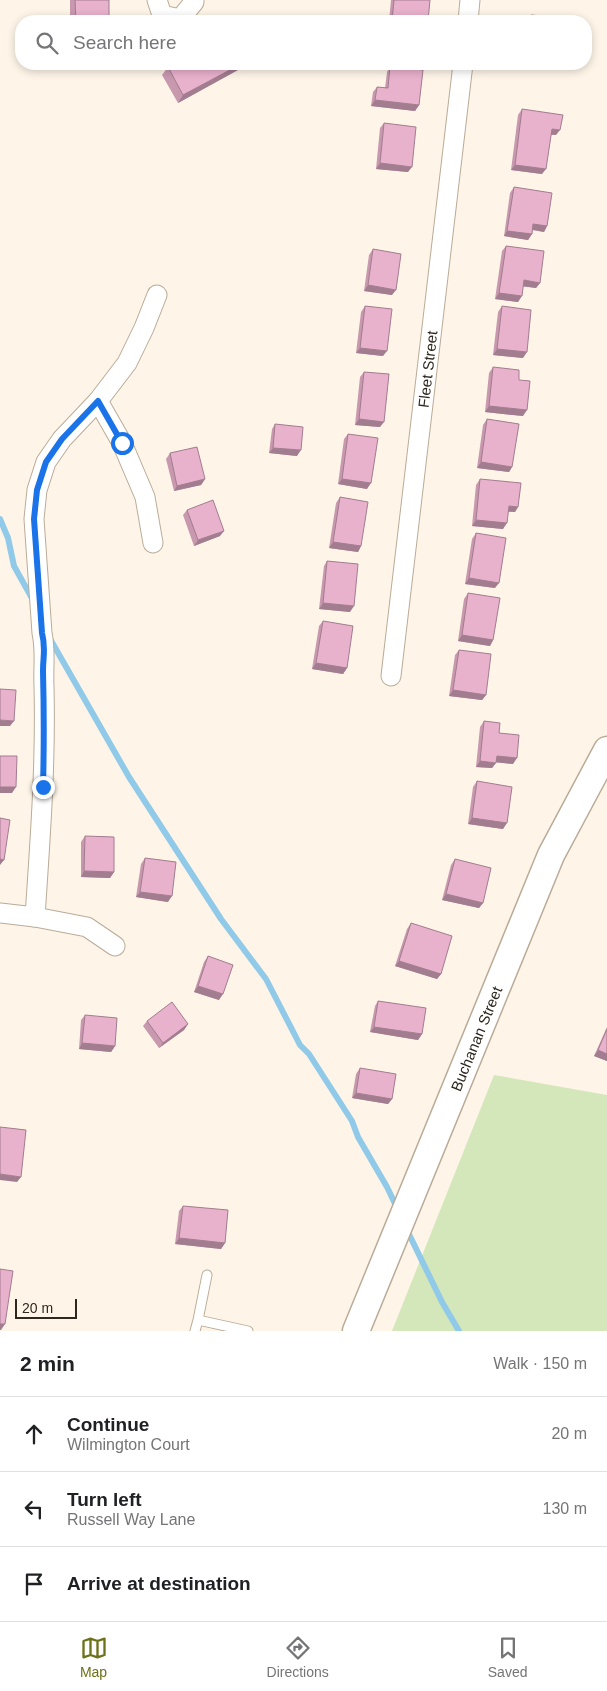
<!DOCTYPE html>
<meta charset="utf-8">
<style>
:root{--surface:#fff;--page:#f6f6f6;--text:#202124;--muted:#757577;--line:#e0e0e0;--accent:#6d7117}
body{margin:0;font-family:Helvetica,sans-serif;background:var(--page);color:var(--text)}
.scale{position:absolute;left:15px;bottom:12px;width:62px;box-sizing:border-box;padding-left:5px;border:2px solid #2d271f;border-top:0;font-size:14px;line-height:18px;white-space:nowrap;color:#2d271f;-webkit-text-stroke:4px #fef5e8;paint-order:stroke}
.stop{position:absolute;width:15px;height:15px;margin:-11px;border:4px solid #1a73e8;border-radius:50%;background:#fff}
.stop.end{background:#1a73e8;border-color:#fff;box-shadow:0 1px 5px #0008}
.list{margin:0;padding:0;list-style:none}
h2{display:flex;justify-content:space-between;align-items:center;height:65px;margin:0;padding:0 20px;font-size:21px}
h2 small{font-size:16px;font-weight:400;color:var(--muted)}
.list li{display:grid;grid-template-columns:32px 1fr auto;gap:15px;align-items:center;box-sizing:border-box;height:75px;padding:0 20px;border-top:1px solid var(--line)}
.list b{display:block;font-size:19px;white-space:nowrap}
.list p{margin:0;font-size:16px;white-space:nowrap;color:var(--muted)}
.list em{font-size:16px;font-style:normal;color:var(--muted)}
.icon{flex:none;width:28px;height:28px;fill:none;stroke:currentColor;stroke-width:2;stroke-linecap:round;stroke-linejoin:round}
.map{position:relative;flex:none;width:607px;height:1331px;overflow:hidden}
.search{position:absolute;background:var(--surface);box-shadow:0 2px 8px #0003;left:15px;right:15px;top:15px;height:55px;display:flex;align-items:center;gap:12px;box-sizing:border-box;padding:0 18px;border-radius:20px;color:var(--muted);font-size:19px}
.sheet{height:290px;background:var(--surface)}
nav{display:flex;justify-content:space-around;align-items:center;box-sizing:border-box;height:70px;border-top:1px solid var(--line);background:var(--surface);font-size:14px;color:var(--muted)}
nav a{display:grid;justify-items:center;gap:2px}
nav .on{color:var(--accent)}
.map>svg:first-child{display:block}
.green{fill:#d3e7ba}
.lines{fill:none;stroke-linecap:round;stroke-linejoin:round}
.stream{stroke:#90cae8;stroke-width:6}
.lane-casing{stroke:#baab98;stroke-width:11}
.street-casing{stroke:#baab98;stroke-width:21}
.secondary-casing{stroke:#baab98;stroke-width:29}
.lane{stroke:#fff;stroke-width:9}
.street{stroke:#fff;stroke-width:19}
.secondary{stroke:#fff;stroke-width:26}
.wall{fill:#c898af}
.shaded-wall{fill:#a27c8f}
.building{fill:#e8b1cc;stroke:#a27c8f}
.route{stroke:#1a73e8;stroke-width:6}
.labels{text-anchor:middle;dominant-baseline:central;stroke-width:5;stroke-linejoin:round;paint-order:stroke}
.street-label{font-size:15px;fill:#2d271f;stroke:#fef5e8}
</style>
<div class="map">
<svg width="607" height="1331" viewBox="0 0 607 1331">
<rect width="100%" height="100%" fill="#fef5e8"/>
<path class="green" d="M494,1075L607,1095V1331H392Z"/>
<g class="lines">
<path class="stream" d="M0,519L8,538L14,566L33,600
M49,637L129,777L221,919L266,979L300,1045L309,1054L352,1121L358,1137L387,1187L398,1210
M406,1228L442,1302L459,1331"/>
<defs>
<path id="lane" d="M198,1320L207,1275
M195,1331L198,1320L248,1331"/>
<g id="street">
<path d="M157,0L162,15L180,19L194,2V0"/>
<path d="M468,21L470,0"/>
<path d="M98,401L122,443L145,497L153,543"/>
<path id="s1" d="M391,676L463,64"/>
<path d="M0,913L35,917L87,927L115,946"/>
<path d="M35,917C40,841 46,764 44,687C43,669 46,651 42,633L34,519L37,490L46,462L62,439L98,401L127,363L144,328L157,295"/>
</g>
<g id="secondary">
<path id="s2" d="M356,1331L551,855L607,750"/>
</g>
</defs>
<use href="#lane" class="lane-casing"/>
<use href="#street" class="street-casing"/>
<use href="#secondary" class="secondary-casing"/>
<use href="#lane" class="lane"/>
<use href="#street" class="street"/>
<use href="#secondary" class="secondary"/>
</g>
<path class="wall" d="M70,0H109V21H70Z
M391,0H394L428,21H389Z
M531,15L562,21H527Z
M175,64H249L247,65L178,103L162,75L168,67Z
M390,66L419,105L415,111L371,106L373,92L377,87L385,88L387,72Z
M522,109L556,135H551L542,174L511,170L518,115Z
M384,123L408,172L376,169L380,128Z
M514,187L547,226L544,232L532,230V234L528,240L504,236L510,193Z
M506,246L540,283L536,288L523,286L518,302L495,299L502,251Z
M373,249L392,295L364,291L369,255Z
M365,306L383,356L356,353L361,312Z
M502,306L523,358L493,355L498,312Z
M493,367L519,380L523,416L485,412L489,373Z
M364,372L380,427L355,425L360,377Z
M487,419L512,467L509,472L477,468L483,425Z
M275,424L297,456L269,453L272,429Z
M348,434L367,489L338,484L344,439Z
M170,453L205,479L201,485L174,491L166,459Z
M480,479L518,507L515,512H508L503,529L472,526L476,485Z
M340,497L361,546L358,552L329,548L336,503Z
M187,510L220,536L194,546L183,515Z
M476,533L495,588L465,584L472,539Z
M327,561L350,612L319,609L324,566Z
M468,593L493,640L490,646L458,641L464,599Z
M323,621L347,668L343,674L312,669L319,626Z
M459,650L486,695L482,700L449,696L455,655Z
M484,721L499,733L513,764L496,762L492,768L476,767L480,727Z
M477,781L503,829L468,824L473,787Z
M85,836L114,872L110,878L81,877V842Z
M145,858L168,902L136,897L141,864Z
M455,859L483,903L479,908L442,900L451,865Z
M411,923L441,974L437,979L395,966L407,929Z
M208,956L219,1000L194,992L204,962Z
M378,1001L422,1034L418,1040L370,1032L375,1006Z
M85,1015L115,1046L111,1052L79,1049L81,1020Z
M147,1021L188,1024L184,1030L159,1048L143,1026Z
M607,1027V1061L594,1056Z
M360,1068L392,1099L388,1104L352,1098L356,1074Z
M183,1206L225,1243L221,1249L175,1244L179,1211Z"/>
<path class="shaded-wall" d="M241,64H249L247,65L178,103L183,95Z
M525,64H558L554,68L523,66Z
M375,100L419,105L415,111L371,106Z
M552,129L560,130L556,135L548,134Z
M380,163L412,167L408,172L376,169Z
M515,165L546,169L542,174L511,170Z
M533,224L547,226L544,232L529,229Z
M507,231L532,234L528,240L504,236Z
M524,280L540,283L536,288L520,286Z
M368,285L396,290L392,295L364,291Z
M499,293L522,296L518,302L495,299Z
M360,348L387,351L383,356L356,353Z
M497,349L527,352L523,358L493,355Z
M489,406L527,410L523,416L485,412Z
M359,419L384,422L380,427L355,425Z
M273,448L301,450L297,456L269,453Z
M481,462L512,467L509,472L477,468Z
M205,479L201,485L174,491L177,486Z
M342,479L371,483L367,489L338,484Z
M509,506L518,507L515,512L505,511Z
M476,520L507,523L503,529L472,526Z
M224,531L220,536L194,546L198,540Z
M333,542L361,546L358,552L329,548Z
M469,578L499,583L495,588L465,584Z
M323,603L354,606L350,612L319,609Z
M462,635L493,640L490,646L458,641Z
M316,663L347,668L343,674L312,669Z
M453,690L486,695L482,700L449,696Z
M0,720L14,721L10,726H0Z
M497,756L517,758L513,764L493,762Z
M480,761L496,763L492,768L476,767Z
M0,787H16L12,793H0Z
M472,818L507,823L503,829L468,824Z
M0,859L4,860L0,865Z
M84,871L114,872L110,878L81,877Z
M140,892L172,896L168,902L136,897Z
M446,894L483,903L479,908L442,900Z
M399,961L441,974L437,979L395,966Z
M198,986L223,994L219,1000L194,992Z
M188,1024L184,1030L159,1048L163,1043Z
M374,1027L422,1034L418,1040L370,1032Z
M82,1043L115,1046L111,1052L79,1049Z
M598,1050L607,1054V1061L594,1056Z
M356,1093L392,1099L388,1104L352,1098Z
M0,1174L21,1177L17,1182L0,1180Z
M179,1238L225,1243L221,1249L175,1244Z
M0,1324H5L1,1330H0Z"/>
<path class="building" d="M75,0H109V21H76Z
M394,0H430L428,21H392Z
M531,15L562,18V21H531Z
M175,64H241L183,95L168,67Z
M390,66L423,70L419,105L375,100L377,87L388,88Z
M522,109L563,115L560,130L552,129L546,169L515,165Z
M384,123L416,127L412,167L380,163Z
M514,187L552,193L547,226L533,224L532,234L507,231Z
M506,246L544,251L540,283L524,280L522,296L499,293Z
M373,249L401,254L396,290L368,285Z
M365,306L392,309L387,351L360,348Z
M502,306L531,310L527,352L497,349Z
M493,367L519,370V380L530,381L527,410L489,406Z
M364,372L389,374L384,422L359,419Z
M487,419L519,424L512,467L481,462Z
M275,424L303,427L301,450L273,448Z
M348,434L378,438L371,483L342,479Z
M197,447L205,479L177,486L170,453Z
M480,479L521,483L518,507L509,506L507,523L476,520Z
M340,497L368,502L361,546L333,542Z
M213,500L224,531L198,540L187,510Z
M476,533L506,538L499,583L469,578Z
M327,561L358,564L354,606L323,603Z
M468,593L500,598L493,640L462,635Z
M323,621L353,626L347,668L316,663Z
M459,650L491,654L486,695L453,690Z
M0,689L16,690L14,721L0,720Z
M484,721L500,723L499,733L519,735L517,758L497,756L496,763L480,761Z
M0,756H17L16,787H0Z
M477,781L512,787L507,823L472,818Z
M0,818L10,820L4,860L0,859Z
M85,836L114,837V872L84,871Z
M145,858L176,862L172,896L140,892Z
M455,859L491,868L483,903L446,894Z
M411,923L452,936L441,974L399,961Z
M208,956L233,965L223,994L198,986Z
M378,1001L426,1008L422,1034L374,1027Z
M172,1002L188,1024L163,1043L147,1021Z
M85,1015L117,1018L115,1046L82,1043Z
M607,1029V1054L598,1050Z
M360,1068L396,1074L392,1099L356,1093Z
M0,1127L26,1130L21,1177L0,1174Z
M183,1206L228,1210L225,1243L179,1238Z
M0,1269L13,1271L5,1324H0Z"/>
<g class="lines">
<path class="route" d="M43,787C44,748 44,710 43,671C43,656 46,648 42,633L34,519L37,490L46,462L62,439L98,401L122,443"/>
</g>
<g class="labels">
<g class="street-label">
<text stroke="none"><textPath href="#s1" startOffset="309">Fleet Street</textPath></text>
<text stroke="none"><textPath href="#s2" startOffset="316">Buchanan Street</textPath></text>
</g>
</g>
</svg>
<div class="scale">20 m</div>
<div class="stop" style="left:122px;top:443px"></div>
<div class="stop end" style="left:43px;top:787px"></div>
<div class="search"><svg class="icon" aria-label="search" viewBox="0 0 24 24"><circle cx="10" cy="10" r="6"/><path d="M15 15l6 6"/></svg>Search here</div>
</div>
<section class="sheet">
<h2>2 min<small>Walk · 150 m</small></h2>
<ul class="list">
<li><svg class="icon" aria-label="ahead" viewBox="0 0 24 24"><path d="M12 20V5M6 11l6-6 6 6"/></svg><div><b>Continue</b><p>Wilmington Court</p></div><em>20 m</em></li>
<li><svg class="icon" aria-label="left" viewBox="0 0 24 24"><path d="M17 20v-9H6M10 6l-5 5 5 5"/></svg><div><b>Turn left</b><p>Russell Way Lane</p></div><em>130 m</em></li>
<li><svg class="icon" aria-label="arrive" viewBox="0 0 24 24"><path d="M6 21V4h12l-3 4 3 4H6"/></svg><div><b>Arrive at destination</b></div></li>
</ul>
</section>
<nav>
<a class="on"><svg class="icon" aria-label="map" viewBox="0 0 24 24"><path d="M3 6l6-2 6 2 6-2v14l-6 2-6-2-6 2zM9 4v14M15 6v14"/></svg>Map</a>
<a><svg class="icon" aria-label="directions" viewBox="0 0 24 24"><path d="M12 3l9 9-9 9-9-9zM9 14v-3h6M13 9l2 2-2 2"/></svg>Directions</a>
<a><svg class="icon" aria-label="saved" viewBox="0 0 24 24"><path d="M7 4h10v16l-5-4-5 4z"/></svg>Saved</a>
</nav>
